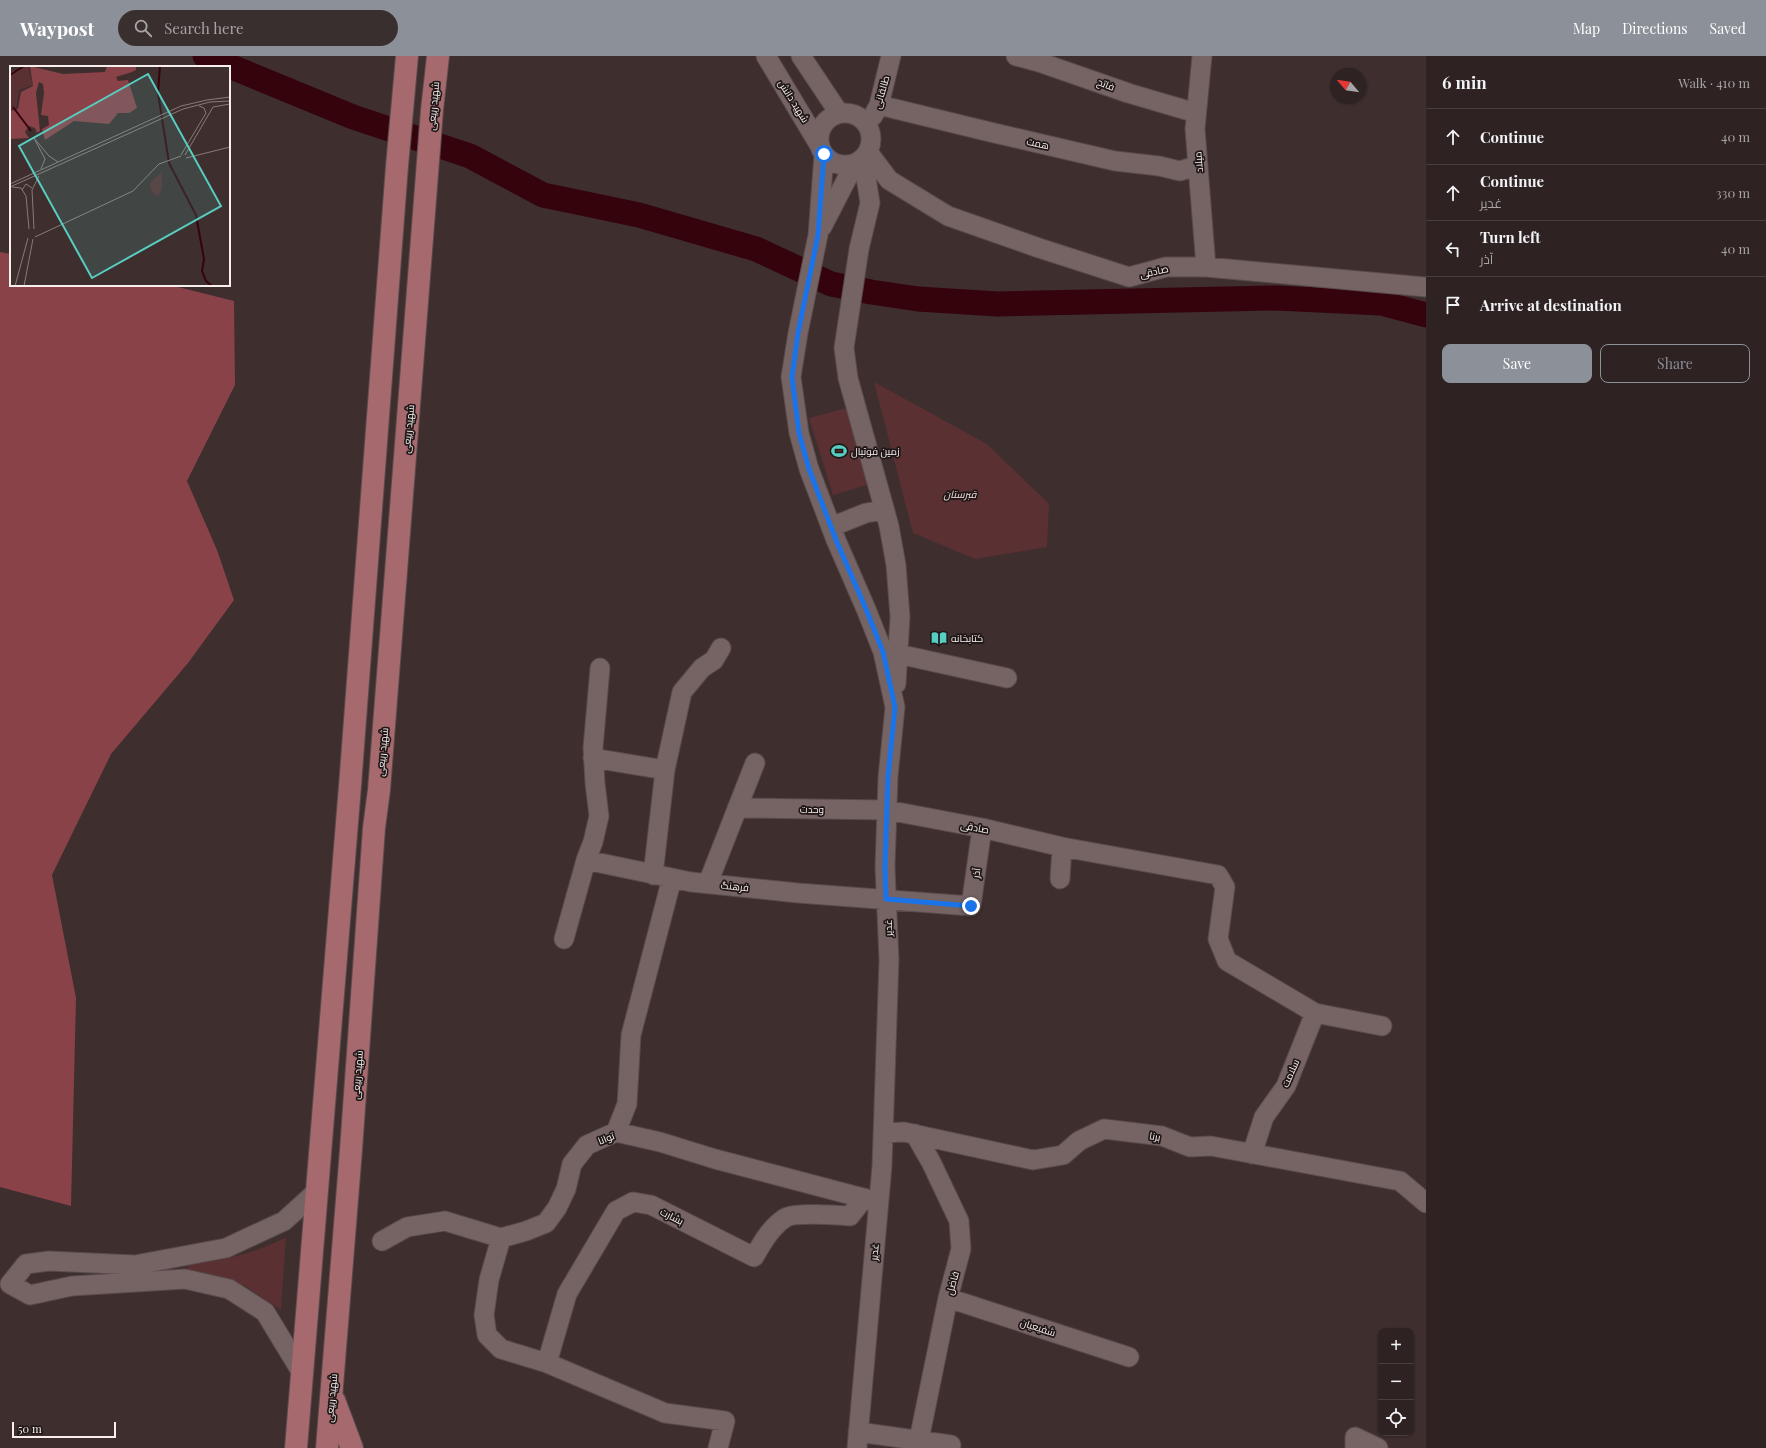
<!DOCTYPE html>
<meta charset="utf-8">
<style>
:root{--surface:#2e2222;--page:#3a2f2f;--text:#f1f3f6;--muted:#a7a4a5;--line:#493f40;--accent:#8c9099}
body{margin:0;font-family:"Playfair Display",Cairo,serif;background:var(--page);color:var(--text)}
.controls{position:absolute;right:12px;bottom:12px;display:grid;overflow:hidden;border-radius:8px;box-shadow:0 1px 3px #0004}
.controls button{width:36px;height:36px;display:grid;place-items:center;padding:0;border:0;border-bottom:1px solid var(--line);background:var(--surface);color:var(--text);font:20px sans-serif}
.compass{position:absolute;left:1330px;top:12px;width:36px;height:36px;border-radius:50%;background:var(--surface);box-shadow:0 1px 3px #0004;rotate:299deg}
.scale{position:absolute;left:12px;bottom:10px;width:104px;box-sizing:border-box;padding-left:4px;border:2px solid #f9eeee;border-top:0;font-size:11px;line-height:14px;white-space:nowrap;color:#f9eeee;-webkit-text-stroke:3px #201818;paint-order:stroke}
.stop{position:absolute;width:12px;height:12px;margin:-9px;border:3px solid #1a73e8;border-radius:50%;background:#fff}
.stop.end{background:#1a73e8;border-color:#fff;box-shadow:0 1px 4px #0008}
.list{margin:0;padding:0;list-style:none}
h2{display:flex;justify-content:space-between;align-items:center;height:52px;margin:0;padding:0 16px;font-size:17px}
h2 small{font-size:13px;font-weight:400;color:var(--muted)}
.list li{display:grid;grid-template-columns:26px 1fr auto;gap:12px;align-items:center;box-sizing:border-box;height:56px;padding:0 16px;border-top:1px solid var(--line)}
.list b{display:block;font-size:15px;white-space:nowrap}
.list p{margin:0;font-size:13px;white-space:nowrap;color:var(--muted)}
.list em{font-size:13px;font-style:normal;color:var(--muted)}
.actions{display:flex;gap:8px;padding:12px 16px}
.actions a{flex:1;padding:9px 0;border:1px solid var(--accent);border-radius:8px;text-align:center;font-size:14px;color:var(--accent)}
.actions .main{background:var(--accent);color:#fff}
.icon{flex:none;width:22px;height:22px;fill:none;stroke:currentColor;stroke-width:2;stroke-linecap:round;stroke-linejoin:round}
.map{position:relative;flex:none;width:1426px;height:1392px;overflow:hidden}
header{display:flex;align-items:center;gap:24px;box-sizing:border-box;height:56px;padding:0 20px;background:var(--accent);color:#fff}
header strong{font-size:19px}
nav{display:flex;gap:22px;margin-inline-start:auto;font-size:14px}
.search{width:280px;height:36px;background:var(--page);display:flex;align-items:center;gap:10px;box-sizing:border-box;padding:0 14px;border-radius:22px;color:var(--muted);font-size:15px}
main{display:flex}
aside{flex:1;background:var(--surface)}
.map>svg:first-child{display:block}
.green{fill:#5a3033}
.forest{fill:#8a4249}
.lines{fill:none;stroke-linecap:round;stroke-linejoin:round}
.river{stroke:#35030c;stroke-width:25}
.minor-casing{stroke:#584a4b;stroke-width:21}
.major-casing{stroke:#584a4b;stroke-width:24}
.minor{stroke:#766364;stroke-width:19}
.major{stroke:#a5696e;stroke-width:22}
.route{stroke:#1a73e8;stroke-width:5}
.labels{text-anchor:middle;dominant-baseline:central;stroke-width:3.5;stroke-linejoin:round;paint-order:stroke}
.street-label{font-size:10px;fill:#f9eeee;stroke:#201818}
.poi-label{font-size:10px;fill:#f9eeee;stroke:#201818;text-anchor:start}
.park-label{font-size:10px;font-style:italic;fill:#f5dedf;stroke:#201818}
.inset-river{fill:none;stroke:#35030c;stroke-width:2}
.inset-road{fill:none;stroke:#897b7b;stroke-width:1}
.view{fill:#57cec1;fill-opacity:0.15;stroke:#57cec1;stroke-width:2}
.inset-edge{fill:none;stroke:#f9eeee;stroke-width:2}
</style>
<header>
<strong>Waypost</strong>
<div class="search"><svg class="icon" aria-label="search" viewBox="0 0 24 24"><circle cx="10" cy="10" r="6"/><path d="M15 15l6 6"/></svg>Search here</div>
<nav><a>Map</a><a>Directions</a><a>Saved</a></nav>
</header>
<main>
<div class="map">
<svg width="1426" height="1392" viewBox="0 0 1426 1392">
<rect width="100%" height="100%" fill="#3e2e2e"/>
<path class="green" d="M874,326L987,388L1049,448L1047,491L975,503L913,477Z
M847,352L870,428L833,439L809,362Z
M286,1181L281,1254L245,1230L222,1223L189,1216L187,1209C224,1204 252,1199 286,1181Z"/>
<path class="forest" d="M0,196L11,198V229H170L234,245L235,329L187,425L217,494L234,544L188,607L111,698L52,819L76,942L71,1150L0,1131Z"/>
<g class="lines">
<path class="river" d="M205,0L353,61L470,100L543,139L639,159L756,193L831,228L871,236L918,243L998,248L1277,242L1381,247L1426,259"/>
<defs>
<path id="minor" d="M766,0L820,90
M801,0L839,57
M1016,0L1039,6L1128,37L1196,57
M1202,0L1195,73L1206,211
M879,49L990,76L1115,105L1159,110L1180,115L1198,109
M819 83a26 26 0 1 1 52 0a26 26 0 1 1-52 0Z
M873,60L879,49L891,0
M868,96L889,124L948,160L1039,192L1129,221L1166,211H1206L1426,231
M824,98L818,179L798,277L791,321L799,377L809,413L836,484L866,553L883,596L895,651L888,721L885,811L889,904L882,1110L857,1392
M863,102L870,147L859,193L844,292L848,322L889,470L896,509L900,561L896,628
M822,171L855,107
M831,471L866,457L884,454
M898,598L1007,622
M593,702L665,714
M737,752L887,754L982,772L1062,791L1218,819L1225,831L1218,883L1227,905L1315,957L1382,970
M586,804L691,826L798,837L971,850L982,772
M653,819L665,714L682,636L702,612L714,604L721,592
M1060,823L1062,791
M708,827L755,707
M564,883L586,804L593,786L599,760L595,727L593,692L600,612
M616,1076L627,1048L631,979L672,822
M883,1077L904,1076L1033,1104L1063,1099L1079,1085L1104,1073L1162,1080L1190,1091L1211,1090L1400,1125L1426,1147
M915,1078L931,1106L959,1165L961,1193L948,1242L919,1384
M1252,1098L1264,1061L1286,1030L1315,957
M501,1182L489,1224L484,1259L487,1279L501,1293L547,1307L665,1357L725,1365L718,1392
M382,1185L407,1171L445,1165L501,1182L526,1175L546,1167L557,1152L566,1133L572,1108L587,1089L616,1076L660,1086L715,1103L878,1146
M948,1242L1129,1301
M547,1307L567,1238L616,1155L633,1146L651,1149L754,1201C762,1187 771,1171 785,1162C794,1156 837,1159 850,1160L864,1142
M302,1317L265,1256L229,1233L185,1223L72,1230L30,1239L10,1228L26,1208L49,1205L135,1209L226,1192L284,1165L316,1136
M858,1376L951,1389
M1355,1392V1381L1378,1392"/>
<path id="major" d="M334,1344L352,1392
M296,1392L350,730L397,110L407,0
M327,1392L351,1094L374,772L379,734L432,54L438,0"/>
</defs>
<use href="#minor" class="minor-casing"/>
<use href="#major" class="major-casing"/>
<use href="#minor" class="minor"/>
<use href="#major" class="major"/>
</g>
<g class="lines">
<path class="route" d="M824,98L818,179L798,277L792,321L799,377L809,413L836,484L866,553L883,596L895,651L888,721L885,811L886,843L971,850"/>
</g>
<defs>
<symbol id="stadium-bare" viewBox="-9 -9 18 18"><path d="M0-5a6.5 5 0 1 0 0 10a6.5 5 0 1 0 0-10ZM-3.5-1.8h7v3.6h-7Z" fill="#57cec1" stroke="#201818" stroke-width="2.5" paint-order="stroke"/></symbol>
<symbol id="library-bare" viewBox="-9 -9 18 18"><path d="M-6-4Q-3-5.5-.7-3.5V5Q-3 3-6 4ZM6-4Q3-5.5 .7-3.5V5Q3 3 6 4Z" fill="#57cec1" stroke="#201818" stroke-width="2.5" paint-order="stroke"/></symbol>
</defs>
<g fill-rule="evenodd">
<use href="#stadium-bare" x="828" y="384" width="22" height="22"/>
<use href="#library-bare" x="928" y="571" width="22" height="22"/>
</g>
<g class="labels">
<g class="street-label">
<text transform="translate(1106 28) rotate(21)">فاتح</text>
<text transform="translate(881 36) rotate(-74)">طالقانی</text>
<text transform="translate(794 45) rotate(58)">شهید دانش</text>
<text transform="translate(433 50) rotate(-85)">شهید ربیعی</text>
<text transform="translate(1038 87) rotate(12)">همت</text>
<text transform="translate(1198 106) rotate(-95)">میلاد</text>
<text transform="translate(1154 215) rotate(-12)">صادقی</text>
<text transform="translate(408 373) rotate(-85)">شهید ربیعی</text>
<text transform="translate(382 696) rotate(-85)">شهید ربیعی</text>
<text transform="translate(812 753) rotate(1)">وحدت</text>
<text transform="translate(975 771) rotate(11)">صادقی</text>
<text transform="translate(976 817) rotate(-82)">آذر</text>
<text transform="translate(735 830) rotate(6)">فرهنگ</text>
<text transform="translate(888 872) rotate(-92)">غدیر</text>
<text transform="translate(1290 1017) rotate(-66)">سلامت</text>
<text transform="translate(357 1019) rotate(-86)">شهید ربیعی</text>
<text transform="translate(1155 1080) rotate(10)">برنا</text>
<text transform="translate(606 1082) rotate(-22)">توانا</text>
<text transform="translate(672 1160) rotate(27)">بشارت</text>
<text transform="translate(874 1196) rotate(-85)">غدیر</text>
<text transform="translate(952 1227) rotate(-75)">فاضل</text>
<text transform="translate(1038 1271) rotate(18)">شفیعیان</text>
<text transform="translate(331 1342) rotate(-85)">شهید ربیعی</text>
</g>
<g class="poi-label">
<text x="851" y="395">زمین فوتبال</text>
<text x="951" y="582">کتابخانه</text>
</g>
<g class="park-label">
<text x="960" y="438">قبرستان</text>
</g>
</g>
<g transform="translate(10 10)">
<rect width="220" height="220" fill="#3e2e2e"/>
<path d="M18,0L23,19L9,24L6,44L0,43V6ZM152,106V120L150,128L146,130L141,124L140,117Z" fill="#5a3033"/>
<path d="M20,0L53,8L95,6L97,0H126V4L122,6L106,11L108,15L118,14L127,42L119,47H108L99,58L64,55L35,74L32,63L39,59L38,50L31,49L34,27L33,18L29,16L26,27L30,65L27,67L25,62L19,60L15,66L19,72L0,73V45L8,43L11,26L23,20Z" fill="#8a4249"/>
<path class="inset-river" d="M150,0L148,27L159,97L186,149L194,193L192,205L196,215L202,220M0,9L14,0M3,41L21,65"/>
<path class="inset-road" d="M24,72L35,93L31,103M24,72L39,90L48,96M171,89L196,47L194,42L189,40M175,89L203,41L220,38M176,92L220,81M0,118L171,40L197,34L220,31M0,121L173,43L200,36L220,35M2,121L11,122L16,130L19,163M12,124L16,118L22,122M24,163L22,124L29,110M25,171L123,125L149,98L171,90M5,220L18,172M14,220L23,173"/>
<path class="view" d="M138,8L211,140L82,212L9,80Z"/>
<rect width="220" height="220" class="inset-edge"/>
</g>
</svg>
<div class="controls">
<button>+</button>
<button>−</button>
<button><svg class="icon" aria-label="locate" viewBox="0 0 24 24"><circle cx="12" cy="12" r="6"/><path d="M12 2v4M12 18v4M2 12h4M18 12h4"/></svg></button>
</div>
<svg class="compass" viewBox="-18 -18 36 36"><path d="M0-13l5 13h-10z" fill="#e53935"/><path d="M0 13l5-13h-10z" fill="#a7a4a5"/></svg>
<div class="scale">50 m</div>
<div class="stop" style="left:824px;top:98px"></div>
<div class="stop end" style="left:971px;top:850px"></div>
</div>
<aside>
<h2>6 min<small>Walk · 410 m</small></h2>
<ul class="list">
<li><svg class="icon" aria-label="ahead" viewBox="0 0 24 24"><path d="M12 20V5M6 11l6-6 6 6"/></svg><div><b>Continue</b></div><em>40 m</em></li>
<li><svg class="icon" aria-label="ahead" viewBox="0 0 24 24"><path d="M12 20V5M6 11l6-6 6 6"/></svg><div><b>Continue</b><p>غدیر</p></div><em>330 m</em></li>
<li><svg class="icon" aria-label="left" viewBox="0 0 24 24"><path d="M17 20v-9H6M10 6l-5 5 5 5"/></svg><div><b>Turn left</b><p>آذر</p></div><em>40 m</em></li>
<li><svg class="icon" aria-label="arrive" viewBox="0 0 24 24"><path d="M6 21V4h12l-3 4 3 4H6"/></svg><div><b>Arrive at destination</b></div></li>
</ul>
<div class="actions"><a class="main">Save</a><a>Share</a></div>
</aside>
</main>
